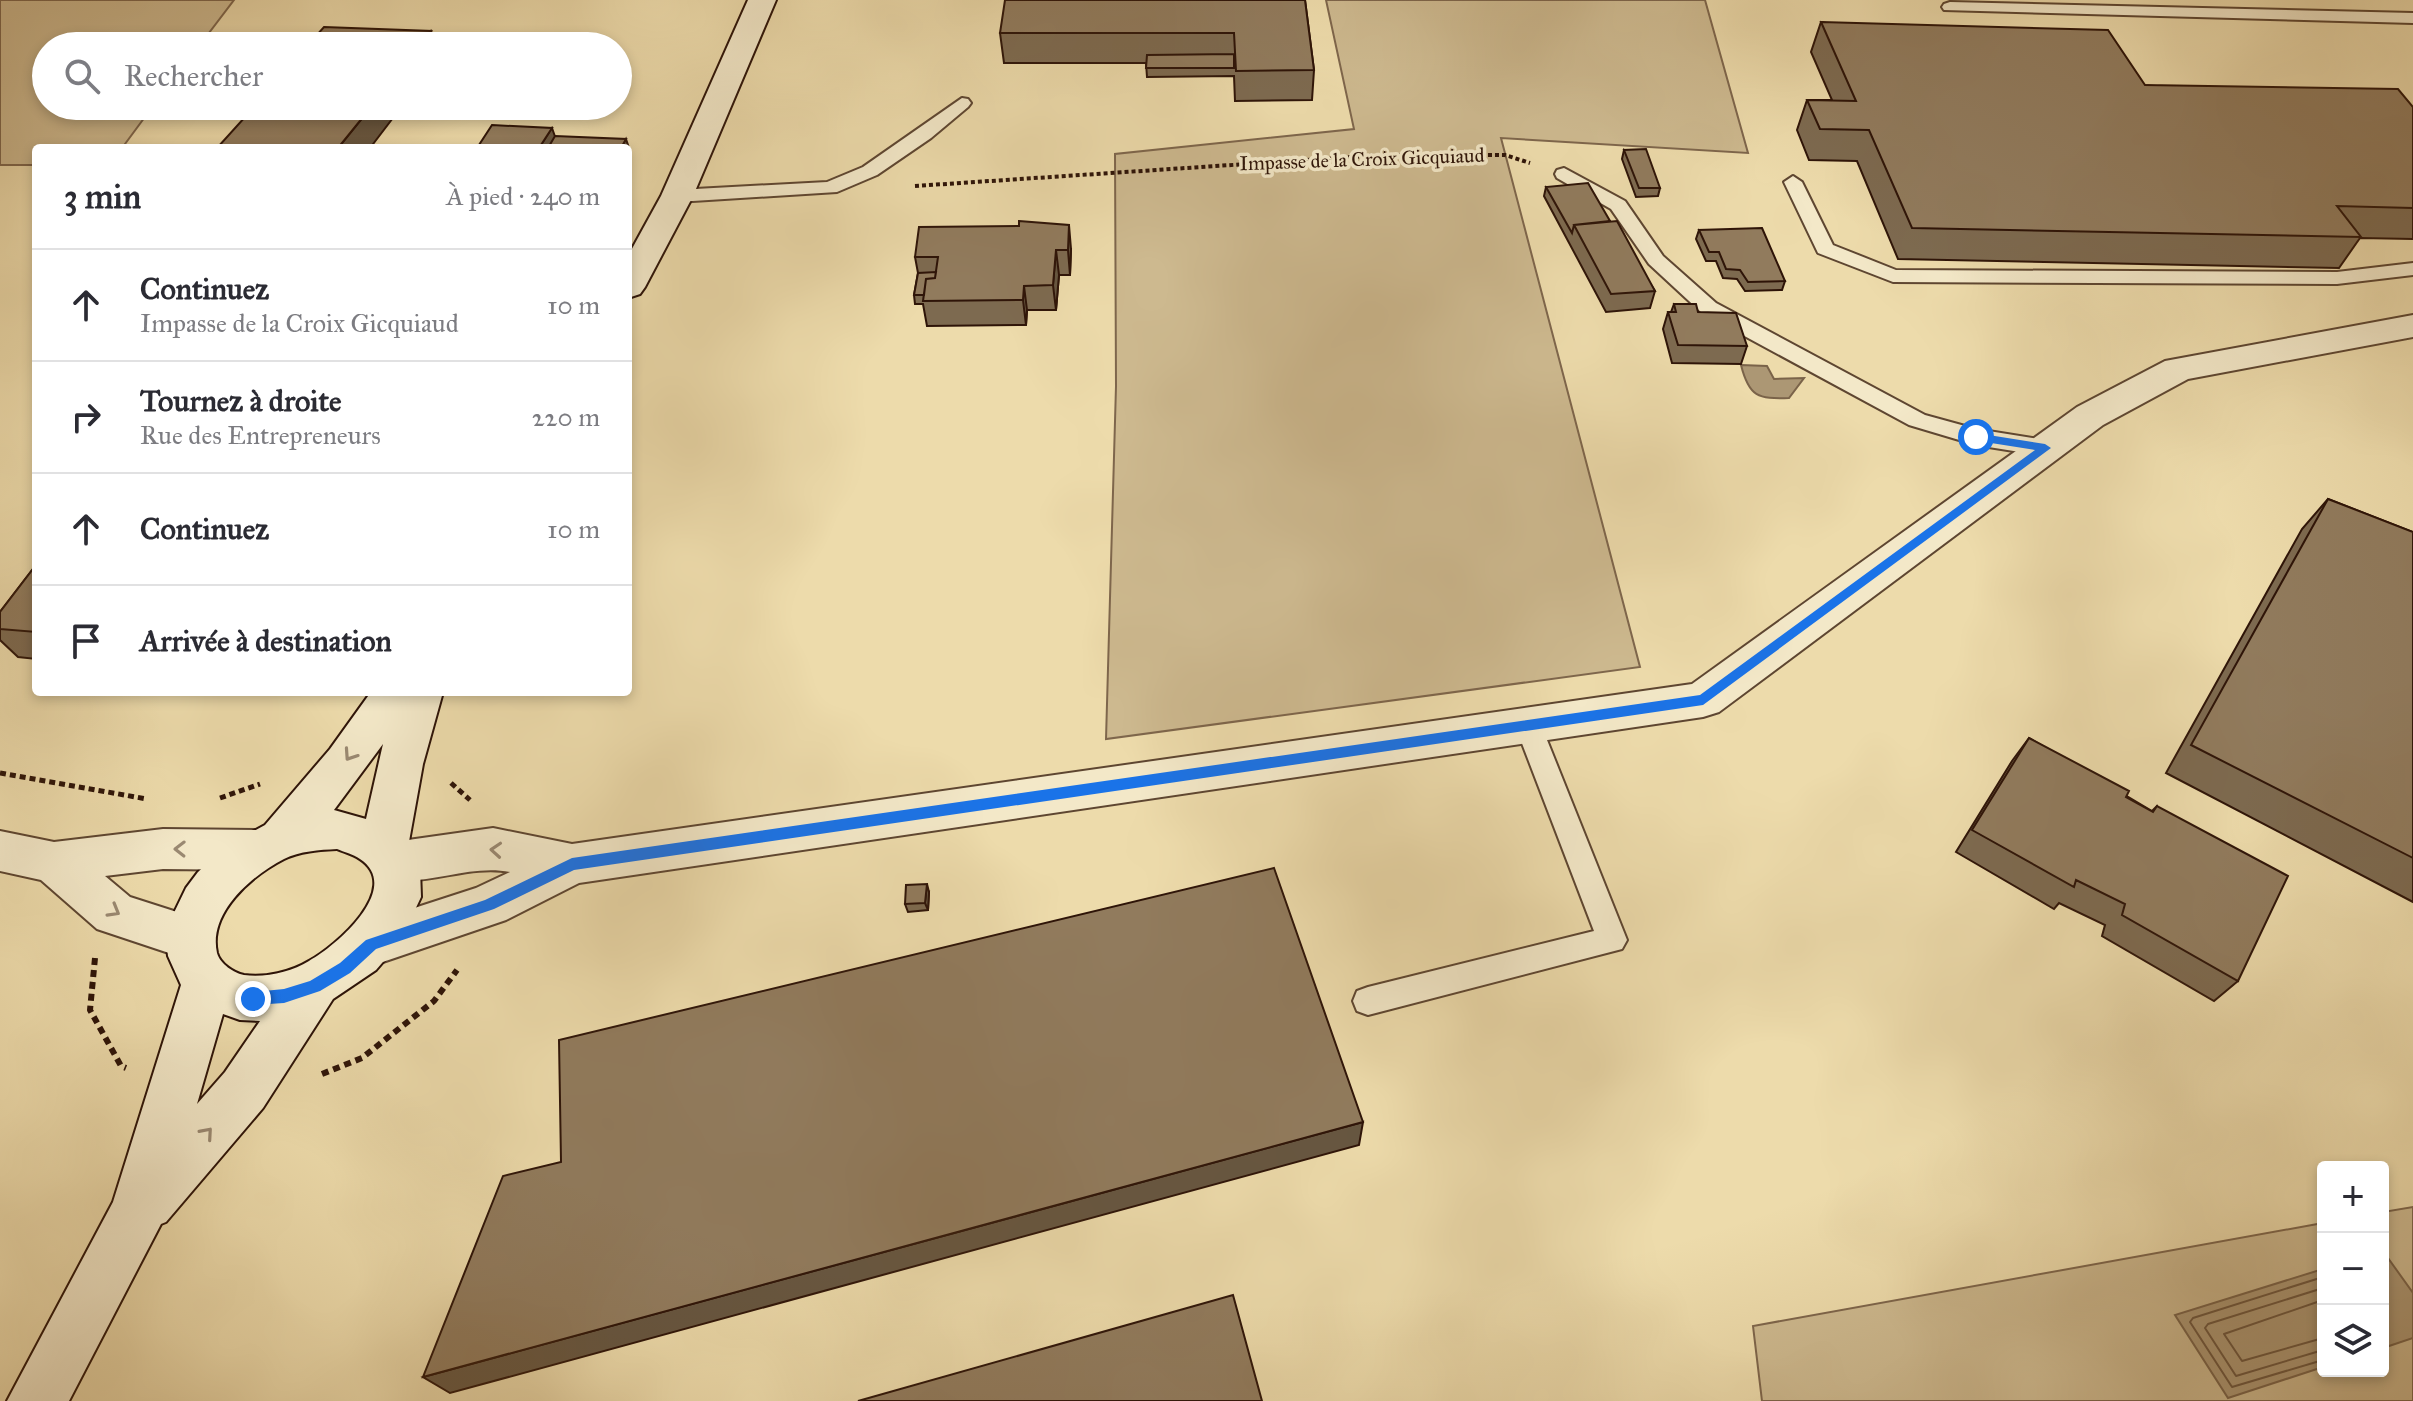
<!DOCTYPE html>
<html lang="fr">
<meta charset="utf-8">
<style>
:root{--surface:#fff;--page:#f7f7f7;--text:#2b2b33;--muted:#7c7c81;--line:#e1e1e2}
body{margin:0;font-family:"IM FELL Great Primer",serif;background:var(--page);color:var(--text)}
.controls{position:absolute;right:24px;bottom:24px;display:grid;overflow:hidden;border-radius:8px;box-shadow:0 4px 12px #0003}
.controls button{width:72px;height:72px;display:grid;place-items:center;padding:0;border:0;border-bottom:2px solid var(--line);background:var(--surface);color:var(--text);font:40px sans-serif}
.stop{position:absolute;width:24px;height:24px;margin:-18px;border:6px solid #1a73e8;border-radius:50%;background:#fff}
.stop.end{background:#1a73e8;border-color:#fff;box-shadow:0 2px 8px #0008}
.list{margin:0;padding:0;list-style:none}
h2{display:flex;justify-content:space-between;align-items:center;height:104px;margin:0;padding:0 32px;font-size:34px}
h2 small{font-size:26px;font-weight:400;color:var(--muted)}
.list li{display:grid;grid-template-columns:52px 1fr auto;gap:24px;align-items:center;box-sizing:border-box;height:112px;padding:0 32px;border-top:2px solid var(--line)}
.list b{display:block;font-size:30px;white-space:nowrap}
.list p{margin:0;font-size:26px;white-space:nowrap;color:var(--muted)}
.list em{font-size:26px;font-style:normal;color:var(--muted)}
.icon{flex:none;width:44px;height:44px;fill:none;stroke:currentColor;stroke-width:2;stroke-linecap:round;stroke-linejoin:round}
.map{position:relative;flex:none;width:2413px;height:1401px;overflow:hidden}
.search{position:absolute;background:var(--surface);box-shadow:0 4px 12px #0003;left:32px;top:32px;width:600px;height:88px;display:flex;align-items:center;gap:20px;box-sizing:border-box;padding:0 28px;border-radius:44px;color:var(--muted);font-size:30px}
.panel{position:absolute;background:var(--surface);box-shadow:0 4px 12px #0003;left:32px;top:144px;width:600px;height:552px;border-radius:8px}
.map>svg:first-child{display:block}
.green{fill:#cdb98f;stroke:#7e664c;stroke-width:2}
.water{fill:#ac9774;stroke:#7a6349;stroke-width:2}
.lines{fill:none;stroke-linecap:round;stroke-linejoin:round}
.shore{stroke:#6d563e;stroke-width:2}
.service-casing{stroke:#5e4631;stroke-width:4}
.minor-casing{stroke:#5e4631;stroke-width:4}
.tertiary-casing{stroke:#5e4631;stroke-width:4}
.secondary-casing{stroke:#2e1408;stroke-width:4}
.path-far2{stroke:#2e1408;stroke-width:4;stroke-dasharray:4 3;stroke-linecap:butt}
.path-far1{stroke:#2e1408;stroke-width:5;stroke-dasharray:6 4;stroke-linecap:butt}
.path{stroke:#2e1408;stroke-width:6;stroke-dasharray:7 5;stroke-linecap:butt}
.service{fill:#f3e8c8;fill-rule:evenodd}
.minor{fill:#f3e8c8;fill-rule:evenodd}
.tertiary{fill:#f3e8c8;fill-rule:evenodd}
.secondary{fill:#f3e8c8;fill-rule:evenodd}
.wall{fill:#7d6a50;stroke:#2e1408;stroke-width:2}
.shaded-wall{fill:#665641;stroke:#2e1408;stroke-width:2}
.building{fill:#917b5d;stroke:#2e1408;stroke-width:2}
.oneway{stroke:#9a8972}
.route{fill:#1a73e8}
.labels{text-anchor:middle;dominant-baseline:central;stroke-width:7;stroke-linejoin:round;paint-order:stroke}
.far-street-label{font-size:20px;fill:#2e1408;stroke:#f3e8c8}
</style>
<div class="map">
<svg width="2413" height="1401" viewBox="0 0 2413 1401">
<rect width="100%" height="100%" fill="#eddbab"/>
<filter id="stains"><feTurbulence type="fractalNoise" baseFrequency=".0025" numOctaves="4"/><feColorMatrix values="0 0 0 0 .2 0 0 0 0 .09 0 0 0 0 .02 0 0 0 .5 -.17"/></filter>
<radialGradient id="worn" r=".72"><stop offset=".6" stop-color="#630" stop-opacity="0"/><stop offset="1" stop-color="#630" stop-opacity=".3"/></radialGradient>
<path class="green" d="M0,0H234L199,46H46V106H153L122,148H36V165H0Z
M1326,0H1705L1748,153L1501,138L1640,667L1106,739L1116,386L1115,154L1354,129Z
M2413,1207V1401H1762L1753,1326L2323,1223V1371H2383V1212Z"/>
<path class="water" d="M1741,365L1767,366L1774,379L1804,378L1789,398C1758,399 1749,397 1741,365Z
M2383,1251L2413,1293V1338L2383,1348Z
M2323,1269V1367L2228,1398L2175,1315Z"/>
<g class="lines">
<path class="shore" d="M2323,1277L2193,1318L2190,1322L2232,1387L2323,1360
M2323,1288L2208,1324L2205,1328L2236,1376L2323,1350
M2323,1300L2224,1334L2242,1361L2323,1338"/>
<defs>
<path id="service" d="M1950,2L2413,13V23L1944,10L1942,7L1944,4Z
M962,98L968,99L971,103L968,107L931,138L877,175L837,192L677,202L667,196L677,190L827,182L863,167Z
M1564,168L1625,201L1663,256L1716,303L1925,415L1976,429L2045,440L2053,443L2056,448L2053,453L2045,456L1976,445L1909,425L1702,313L1649,264L1611,209L1557,178L1555,174L1557,170Z
M1793,176L1802,182L1833,245L1896,270L2337,272L2413,263V275L2337,284L1893,282L1818,253L1784,182Z
M1528,714L1537,718L1541,725L1627,940L1622,949L1368,1015L1357,1011L1353,1001L1357,991L1368,987L1594,931L1515,725L1519,718Z"/>
<path id="minor" d="M2413,315V337L2188,379L2103,425L1719,712L1703,717L579,883L506,920L371,966L353,960L346,944L353,928L476,888L510,872C466,863 419,891 377,876L370,862L377,848L394,842L493,828L572,844L1692,684L2077,407L2165,361Z"/>
<path id="tertiary" d="M163,829L257,830L274,836L281,850L274,864L257,870L163,869L105,876L130,897L208,922L215,938L208,954L190,960L97,929L41,880L0,871V831L54,842Z"/>
<path id="secondary" d="M748,0H776L693,196L645,287L640,294L628,298V256L661,196Z
M371,692H443L423,764L408,847L420,869L421,897L400,942L376,970L333,999L263,1108L166,1222L161,1224L69,1401H7L113,1202L181,985L168,956L166,938L170,921L186,888L198,872L226,846L265,825L330,749ZM383,744L366,819L334,810ZM337,849C344,852 353,854 360,859C404,888 335,947 309,961C291,972 265,978 244,975C234,973 220,964 217,953C208,913 251,876 284,859C300,851 319,850 337,849ZM223,1014L240,1020L260,1021L225,1072L197,1104Z"/>
</defs>
<use href="#service" class="service-casing"/>
<use href="#minor" class="minor-casing"/>
<use href="#tertiary" class="tertiary-casing"/>
<use href="#secondary" class="secondary-casing"/>
<path class="path-far2" d="M915,186L1382,155H1505L1530,163"/>
<path class="path-far1" d="M0,773L147,799
M451,783L470,800
M220,798L260,784"/>
<path class="path" d="M95,958L90,1010L121,1066L126,1068
M322,1074L362,1058L434,1001L457,970"/>
<use href="#service" class="service"/>
<use href="#minor" class="minor"/>
<use href="#tertiary" class="tertiary"/>
<use href="#secondary" class="secondary"/>
</g>
<path class="wall" d="M1305,0L1314,70L1312,100L1235,101L1234,76L1147,77L1146,63H1004L1000,33Z
M1821,22L2145,85L2413,107V239L2360,238L2339,268L1898,259L1857,161L1809,160L1797,130L1807,100H1832L1811,52Z
M1624,150L1660,188L1658,196L1636,197L1622,159Z
M1546,187L1610,221L1655,291L1650,308L1606,312L1544,196Z
M1699,230L1785,281L1782,290L1745,291L1737,279L1723,278L1716,261H1706L1696,239Z
M1071,249L1070,275H1059L1056,310H1027L1026,325L927,326L923,304H915L914,295L918,273L915,257Z
M1674,304L1698,312L1747,346L1741,364L1672,363L1663,329L1668,312H1671Z
M2328,499L2413,532V902L2166,773L2302,529Z
M36,565V659L18,657L0,640V612Z
M2029,738L2152,811L2157,806L2238,981L2214,1001L2102,936L2105,925L2059,903L2054,909L1956,852L2012,761Z
M929,892L928,910L908,912L905,904Z"/>
<path class="shaded-wall" d="M431,31L438,46H419Z
M372,106H402L370,148H338Z
M552,128L558,145L556,148H539Z
M626,139L629,148L628,150V148H621Z
M1069,225L1071,249L1070,275L1068,250Z
M1056,250L1059,275L1056,310L1053,285Z
M1024,286L1027,310L1026,325L1023,300Z
M927,884L929,892L928,910L925,903Z
M1363,1122L1359,1145L450,1393L423,1377Z"/>
<path class="building" d="M1005,0H1305L1314,70L1236,71L1234,33H1000Z
M1821,22L2108,30L2145,85L2398,89L2413,107V208L2337,206L2361,237L1912,228L1869,130L1820,129L1807,100L1856,101Z
M324,27L431,31L419,46H307Z
M1234,54V68H1146L1147,55Z
M255,106H372L338,148H217Z
M492,125L552,128L539,148H477Z
M555,136L626,139L621,148H548Z
M1646,149L1660,188H1639L1624,150Z
M1588,183L1610,221L1574,225L1572,233L1546,187Z
M1019,221L1069,225L1068,250H1056L1053,285L1024,286L1023,300L923,301L926,279L935,278L938,257H915L919,227L1019,226Z
M1617,221L1655,291L1611,294L1574,225Z
M1762,228L1785,281L1748,282L1740,270L1726,269L1719,252H1709L1699,230Z
M936,272L935,278L926,279L924,295H914L918,273Z
M1674,304H1696L1698,312L1736,313L1747,346L1678,345L1668,312H1676Z
M2328,499L2413,532V858L2191,745Z
M36,565V632L0,629V612Z
M2029,738L2129,791L2126,797L2153,812L2157,806L2288,876L2238,981L2122,915L2125,904L2076,880L2074,887L1972,830Z
M1274,868L1363,1122L423,1377L503,1176L561,1162L559,1040Z
M927,884L925,903L905,904L906,885Z
M1233,1295L1262,1401H858Z"/>
<defs><path id="oneway-chevron" d="M-2-3.5L2.5 0L-2 3.5" fill="none" stroke-width="1.6" stroke-linecap="round" stroke-linejoin="round" transform="scale(2)"/></defs>
<g class="oneway">
<use href="#oneway-chevron" transform="translate(350 755) rotate(124)"/>
<use href="#oneway-chevron" transform="translate(180 849) rotate(-179)"/>
<use href="#oneway-chevron" transform="translate(496 850) rotate(-176)"/>
<use href="#oneway-chevron" transform="translate(114 911) rotate(30)"/>
<use href="#oneway-chevron" transform="translate(207 1133) rotate(-49)"/>
</g>
<path class="route" d="M1976,433L2045,444L2051,448L1703,705L574,870L494,909L376,949L350,973L320,991L284,1003L253,1005L246,999L253,992L284,989L310,981L340,963L366,940L485,900L572,858L1700,695L2035,450L1972,440L1970,437Z"/>
<g class="labels">
<g class="far-street-label">
<text transform="translate(1362 159) rotate(-2)">Impasse de la Croix Gicquiaud</text>
</g>
</g>
<rect width="100%" height="100%" filter="url(#stains)"/>
<rect width="100%" height="100%" fill="url(#worn)"/>
</svg>
<div class="controls">
<button>+</button>
<button>−</button>
<button><svg class="icon" aria-label="layers" viewBox="0 0 24 24"><path d="M12 4l9 5-9 5-9-5zM3 14l9 5 9-5"/></svg></button>
</div>
<div class="stop" style="left:1976px;top:437px"></div>
<div class="stop end" style="left:253px;top:999px"></div>
<div class="search"><svg class="icon" aria-label="search" viewBox="0 0 24 24"><circle cx="10" cy="10" r="6"/><path d="M15 15l6 6"/></svg>Rechercher</div>
<section class="panel">
<h2>3 min<small>À pied · 240 m</small></h2>
<ul class="list">
<li><svg class="icon" aria-label="ahead" viewBox="0 0 24 24"><path d="M12 20V5M6 11l6-6 6 6"/></svg><div><b>Continuez</b><p>Impasse de la Croix Gicquiaud</p></div><em>10 m</em></li>
<li><svg class="icon" aria-label="right" viewBox="0 0 24 24"><path d="M7 20v-9h11M14 6l5 5-5 5"/></svg><div><b>Tournez à droite</b><p>Rue des Entrepreneurs</p></div><em>220 m</em></li>
<li><svg class="icon" aria-label="ahead" viewBox="0 0 24 24"><path d="M12 20V5M6 11l6-6 6 6"/></svg><div><b>Continuez</b></div><em>10 m</em></li>
<li><svg class="icon" aria-label="arrive" viewBox="0 0 24 24"><path d="M6 21V4h12l-3 4 3 4H6"/></svg><div><b>Arrivée à destination</b></div></li>
</ul>
</section>
</div>
